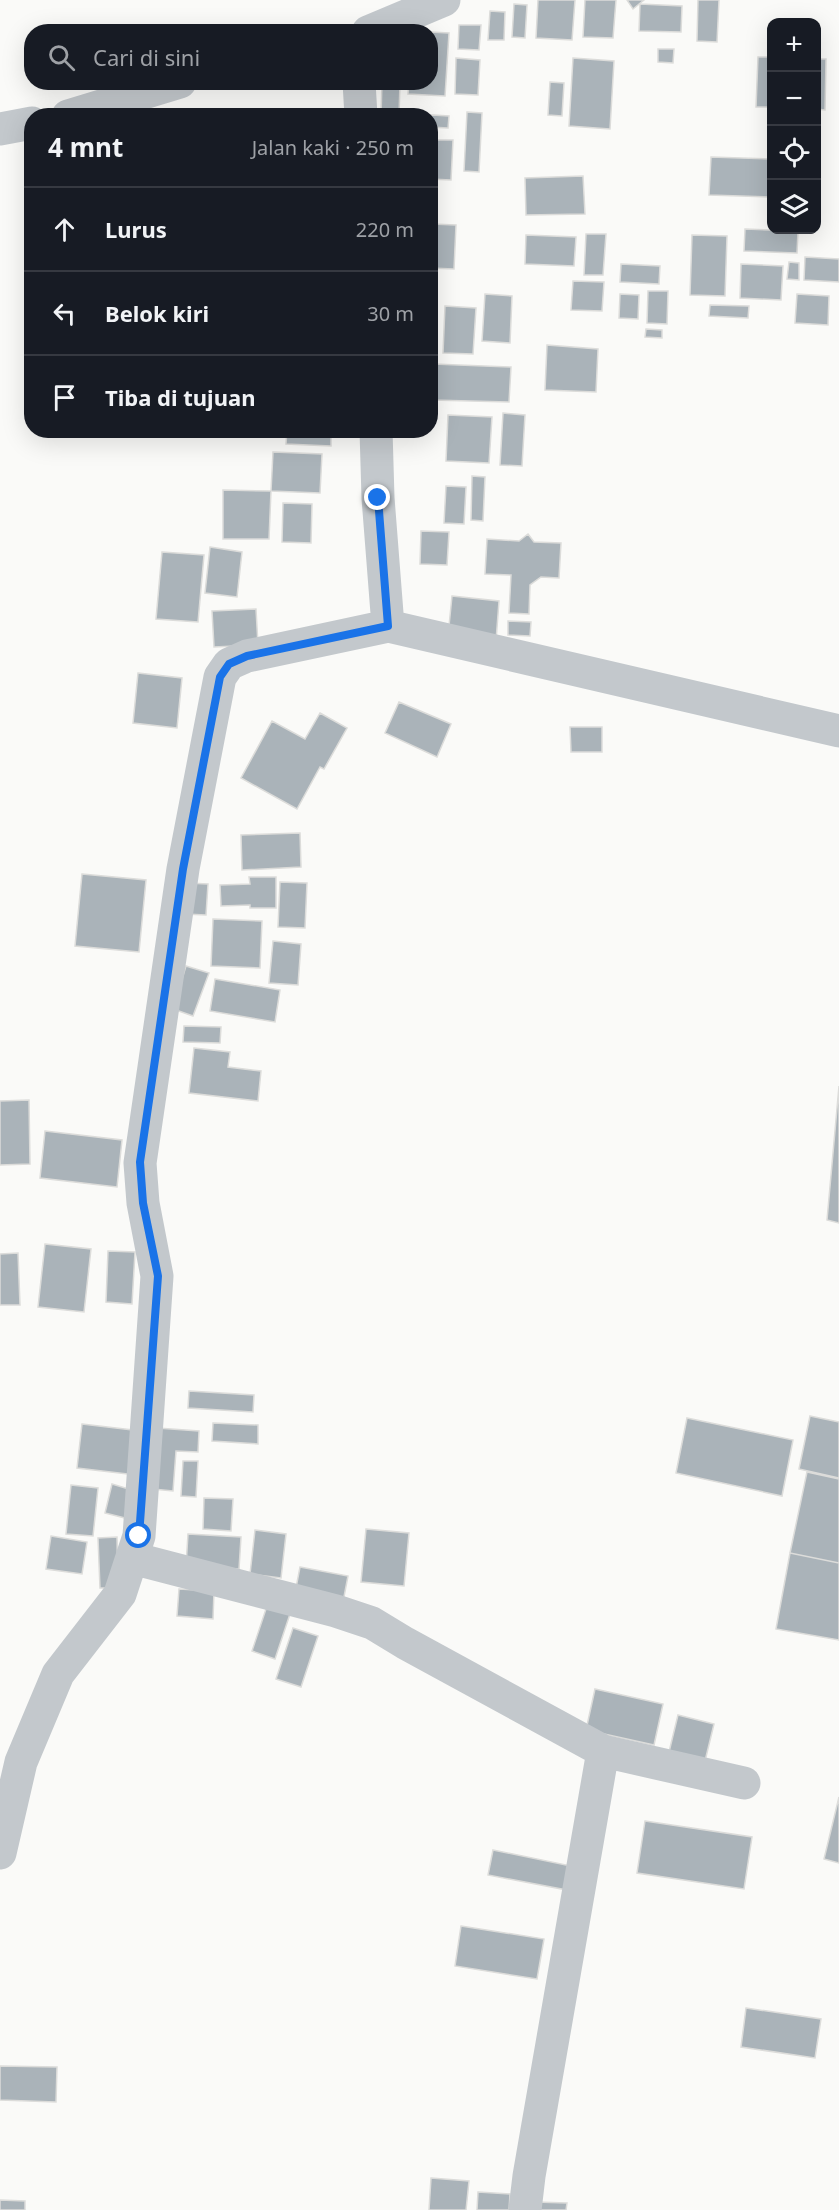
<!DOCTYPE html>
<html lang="id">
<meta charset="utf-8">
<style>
:root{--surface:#171b24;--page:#242831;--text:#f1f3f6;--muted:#9ea1a6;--line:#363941}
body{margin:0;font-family:"Noto Sans",sans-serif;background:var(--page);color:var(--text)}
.controls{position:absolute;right:18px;top:18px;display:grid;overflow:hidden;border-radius:12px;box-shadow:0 6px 24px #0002}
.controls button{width:54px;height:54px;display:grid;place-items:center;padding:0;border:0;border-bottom:2px solid var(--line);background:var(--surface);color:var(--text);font:30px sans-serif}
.stop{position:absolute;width:18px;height:18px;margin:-14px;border:4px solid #1a73e8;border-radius:50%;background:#fff}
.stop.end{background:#1a73e8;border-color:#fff;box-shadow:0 2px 6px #0008}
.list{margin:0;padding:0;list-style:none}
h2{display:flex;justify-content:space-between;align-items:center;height:78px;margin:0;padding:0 24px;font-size:26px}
h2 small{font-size:20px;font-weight:400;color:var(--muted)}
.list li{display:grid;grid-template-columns:39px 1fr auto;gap:18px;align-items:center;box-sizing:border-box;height:84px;padding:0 24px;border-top:2px solid var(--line)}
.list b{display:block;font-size:22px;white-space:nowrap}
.list em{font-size:20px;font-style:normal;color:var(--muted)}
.icon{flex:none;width:33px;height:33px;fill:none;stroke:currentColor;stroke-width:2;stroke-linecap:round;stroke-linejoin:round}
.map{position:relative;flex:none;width:839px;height:2210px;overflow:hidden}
.search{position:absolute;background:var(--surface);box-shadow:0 6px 24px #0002;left:24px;top:24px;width:414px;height:66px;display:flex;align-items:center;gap:15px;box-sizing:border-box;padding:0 21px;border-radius:24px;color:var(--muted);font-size:22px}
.panel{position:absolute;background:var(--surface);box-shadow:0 6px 24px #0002;left:24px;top:108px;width:414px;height:330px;border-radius:24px}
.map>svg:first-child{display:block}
.building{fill:#aab3b9;stroke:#dcdcda;stroke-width:1.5}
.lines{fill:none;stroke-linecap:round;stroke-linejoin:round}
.street{stroke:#c3c8cc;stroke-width:33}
.route{stroke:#1a73e8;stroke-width:8}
</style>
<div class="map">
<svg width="839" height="2210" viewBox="0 0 839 2210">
<rect width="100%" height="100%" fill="#fafaf8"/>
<path class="building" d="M538,0H575L572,40L536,38Z
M585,0H616L613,38L583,37Z
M627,0H644L633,9Z
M698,0H719L717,42L697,41Z
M514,4L527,5L525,38L512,37Z
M640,4L682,6L681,32L639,31Z
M490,11L505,12L504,40H488Z
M459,25H481L479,50L458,49Z
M430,32L449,33L445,96L408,94L409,82H430Z
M658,49H674L673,63L658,62Z
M758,57H772V107H756Z
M456,58L480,60L478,95L455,94Z
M573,58L614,61L610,129L569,126Z
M816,59H826L825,110L816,109Z
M382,82H400L399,116H381Z
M550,82L564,83L562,116L548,115Z
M467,112L482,113L479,172L464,171Z
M415,114L449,116L448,128L430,127V116Z
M430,140H453L451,180L430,179Z
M711,157L772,159V197L709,195Z
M583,176L585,214L526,215L525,178Z
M431,224L456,225L454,269L430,268Z
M745,229L798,231L797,253L744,251Z
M586,234H606L603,275H584Z
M526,235L576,237L574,266L525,264Z
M692,235L727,236L725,296L690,295Z
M805,257L839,259V282L804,280Z
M789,262L799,263V280L787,279Z
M621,264L660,266L659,284L620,282Z
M741,264L783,266L781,300L740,298Z
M573,281L604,282L602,311L571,310Z
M648,291H668L667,324L647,323Z
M485,294L512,296L510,343L482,341Z
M620,294L639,295L638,319L619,318Z
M797,294L829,296L828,325L795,323Z
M710,305L749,306L748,318L709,316Z
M445,306L476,308L473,354L443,353Z
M646,329L662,330V338L645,337Z
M547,345L598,349L596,392L545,390Z
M433,364L511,367L509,402L432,400Z
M503,413L525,415L522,466L500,465Z
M448,415L492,417L489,463L446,461Z
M287,430H331V446L286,444Z
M273,452L322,454L320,493L271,491Z
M472,476L485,477L483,521L471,520Z
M446,486L466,487L464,524L444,523Z
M223,490L271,491L269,539H223Z
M283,503L312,504L311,543L282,542Z
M421,531L449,532L447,565L420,564Z
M528,534L534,542L561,543L559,578L541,577L530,585L529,614L509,613L511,575L485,574L487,539L519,541Z
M210,547L242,552L237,597L205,593Z
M162,552L204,555L198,622L156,619Z
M452,596L499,601L496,641L448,636Z
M256,609L258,645L214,647L212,611Z
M508,621L531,622L530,636L508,635Z
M138,673L182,678L177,728L133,723Z
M399,702L451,724L437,757L385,733Z
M320,713L347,728L324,769L320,767L297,809L241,778L272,721L305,739Z
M570,727H602V752H571Z
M300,833L301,867L242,870L241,835Z
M82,874L146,880L139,952L75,946Z
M249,877H276V908H250V905L221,906L220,885L250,884Z
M280,882L307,883L305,928L278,927Z
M186,883L208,884L206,915L185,914Z
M213,919L262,921L260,968L211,966Z
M273,941L301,944L298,985L269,983Z
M186,966L209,973L193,1016L173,1009Z
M215,979L280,990L275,1022L210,1011Z
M184,1026L221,1027L220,1043L183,1042Z
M194,1048L230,1052L228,1067L261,1071L258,1101L189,1093Z
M839,1086V1223L827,1220Z
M29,1100L30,1164L0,1165V1101Z
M45,1131L122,1140L117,1187L40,1178Z
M45,1244L91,1249L84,1312L38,1307Z
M108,1251L135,1252L132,1304L106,1302Z
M18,1253L20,1305H0V1254Z
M189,1391L254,1395L253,1412L188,1408Z
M810,1416L839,1422V1478L799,1469Z
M687,1418L793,1440L782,1496L676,1473Z
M213,1423L258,1425V1444L212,1441Z
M82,1424L141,1431L136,1475L77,1468Z
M157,1428L199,1431L198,1452L176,1451L173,1491L153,1489Z
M183,1461H198L196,1497L181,1496Z
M807,1472L839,1479V1563L790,1553Z
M112,1484L132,1490L125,1518L105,1513Z
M71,1485L98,1488L93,1536L66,1534Z
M204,1498L233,1499L231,1531L203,1529Z
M366,1529L409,1533L404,1586L361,1582Z
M255,1530L286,1534L281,1578L250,1574Z
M188,1534L241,1537L239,1569L186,1566Z
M51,1536L87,1542L82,1574L46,1569Z
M117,1537L118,1588H100L98,1538Z
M790,1553L839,1563V1640L776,1629Z
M300,1567L348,1576L343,1602L295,1593Z
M179,1589L214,1591L213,1619L177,1616Z
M268,1603L291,1611L275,1659L252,1651Z
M293,1628L318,1636L301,1687L276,1679Z
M595,1689L663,1704L654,1745L586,1730Z
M678,1715L714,1724L705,1761L669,1752Z
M839,1797V1863L824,1859Z
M645,1821L752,1837L744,1889L637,1873Z
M493,1850L571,1866L567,1890L488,1875Z
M461,1926L544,1939L537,1979L455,1966Z
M746,2008L821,2019L815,2058L741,2047Z
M0,2066L57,2067L56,2102L0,2100Z
M431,2178L469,2181L466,2210H429Z
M478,2192L510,2194L509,2210H477Z
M0,2200L25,2201V2210H0Z
M535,2202L567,2203L566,2210H535Z"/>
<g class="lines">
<path class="street" d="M368,32L444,0
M359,82L361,116
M68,116L180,82
M0,129L32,123
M376,430L378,498L388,626
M132,1558L336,1611L372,1623L405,1643L603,1751L744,1783
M0,1853L21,1762L58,1674L120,1594L139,1536L157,1276L143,1203L140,1163L183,869L220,677L229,664L247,656L388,626L839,731
M525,2210L529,2176L603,1751"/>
</g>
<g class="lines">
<path class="route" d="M139,1536L158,1276L143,1203L140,1162L183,869L220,677L229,664L247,656L388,626L378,498"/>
</g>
</svg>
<div class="controls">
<button>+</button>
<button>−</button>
<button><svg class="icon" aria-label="locate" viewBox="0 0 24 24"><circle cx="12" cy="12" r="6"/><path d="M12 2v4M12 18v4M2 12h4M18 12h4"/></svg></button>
<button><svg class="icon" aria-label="layers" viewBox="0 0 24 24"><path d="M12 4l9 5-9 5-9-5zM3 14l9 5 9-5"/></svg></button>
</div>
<div class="stop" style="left:139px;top:1536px"></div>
<div class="stop end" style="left:378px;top:498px"></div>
<div class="search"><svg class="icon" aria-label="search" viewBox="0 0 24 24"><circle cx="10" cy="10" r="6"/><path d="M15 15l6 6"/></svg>Cari di sini</div>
<section class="panel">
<h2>4 mnt<small>Jalan kaki · 250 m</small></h2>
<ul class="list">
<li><svg class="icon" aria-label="ahead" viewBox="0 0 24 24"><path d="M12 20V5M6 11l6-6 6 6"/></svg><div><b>Lurus</b></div><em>220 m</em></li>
<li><svg class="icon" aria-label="left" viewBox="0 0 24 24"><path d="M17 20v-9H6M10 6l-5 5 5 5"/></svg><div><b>Belok kiri</b></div><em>30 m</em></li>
<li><svg class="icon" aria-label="arrive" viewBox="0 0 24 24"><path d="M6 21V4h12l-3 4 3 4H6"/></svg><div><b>Tiba di tujuan</b></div></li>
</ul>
</section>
</div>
